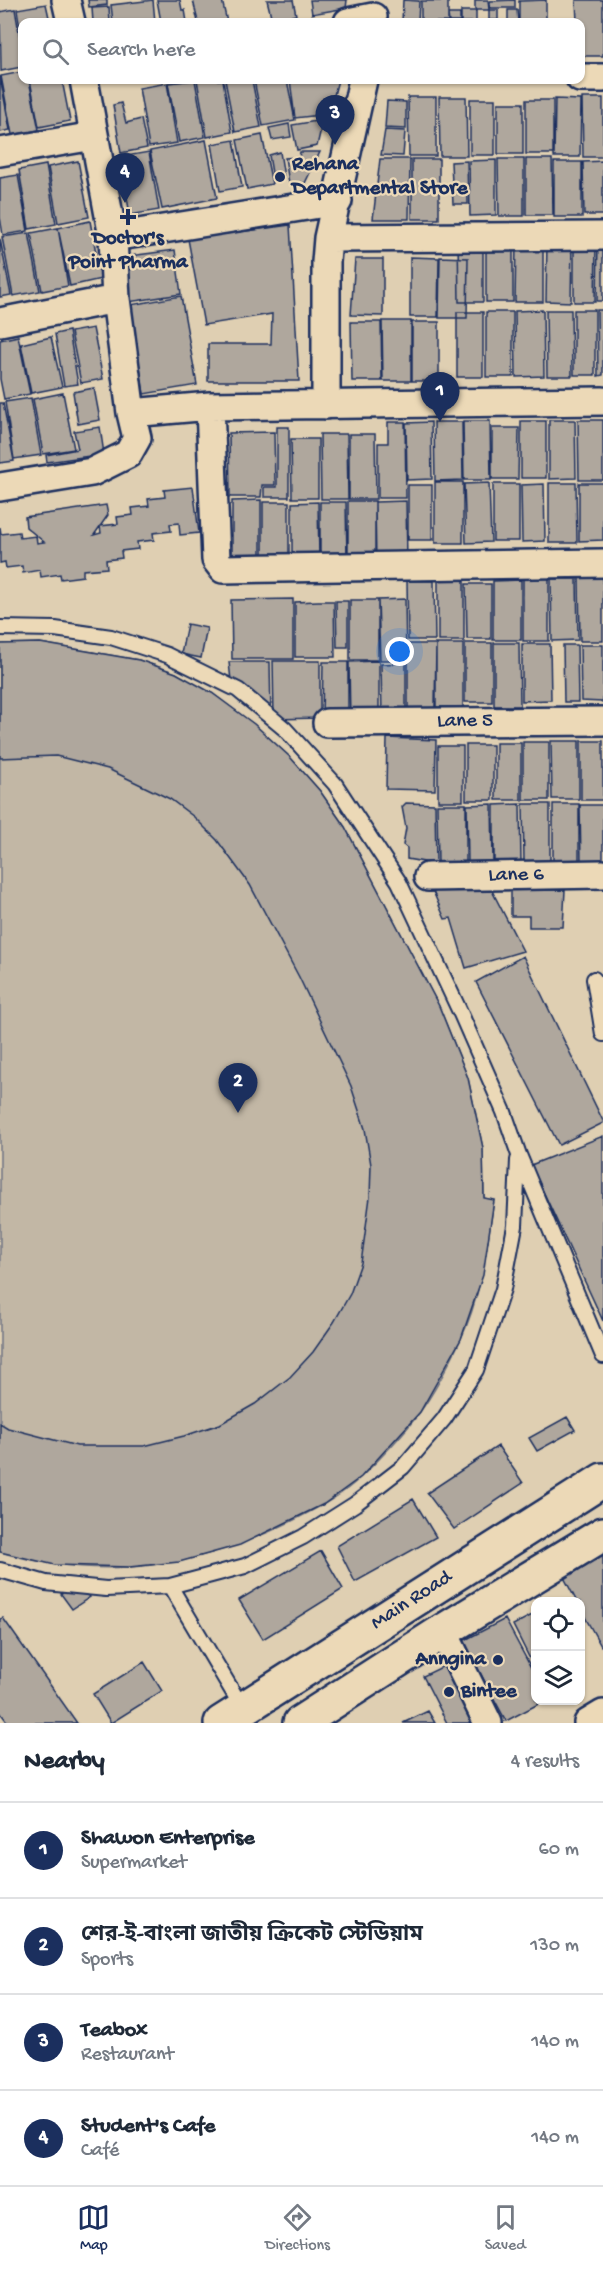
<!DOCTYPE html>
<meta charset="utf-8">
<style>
:root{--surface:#fff;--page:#f2f2f3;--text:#1f2937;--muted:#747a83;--line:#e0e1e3;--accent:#1b2f5e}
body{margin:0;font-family:"Gochi Hand","Noto Sans Bengali",sans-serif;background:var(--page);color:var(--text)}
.controls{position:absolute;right:18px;bottom:18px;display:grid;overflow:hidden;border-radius:12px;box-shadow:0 2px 4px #0004}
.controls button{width:54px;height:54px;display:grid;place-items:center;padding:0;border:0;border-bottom:2px solid var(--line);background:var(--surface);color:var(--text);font:30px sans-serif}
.you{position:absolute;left:400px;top:652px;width:21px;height:21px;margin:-15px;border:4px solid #fff;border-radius:50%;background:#1a73e8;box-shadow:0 0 0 9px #1a73e833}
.badge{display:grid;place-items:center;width:39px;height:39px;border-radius:50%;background:var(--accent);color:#fff;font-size:20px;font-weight:700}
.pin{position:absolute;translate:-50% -50px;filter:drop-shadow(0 2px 3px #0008)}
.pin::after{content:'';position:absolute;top:32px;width:21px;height:18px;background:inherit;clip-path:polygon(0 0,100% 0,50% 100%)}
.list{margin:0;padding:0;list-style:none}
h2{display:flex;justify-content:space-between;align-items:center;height:78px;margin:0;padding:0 24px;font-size:26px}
h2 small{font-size:20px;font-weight:400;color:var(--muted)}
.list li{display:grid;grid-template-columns:39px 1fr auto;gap:18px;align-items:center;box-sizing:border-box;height:96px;padding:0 24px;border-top:2px solid var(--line)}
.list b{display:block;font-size:22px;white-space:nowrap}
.list p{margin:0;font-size:20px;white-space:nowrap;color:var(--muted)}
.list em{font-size:20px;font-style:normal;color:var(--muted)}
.icon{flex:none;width:33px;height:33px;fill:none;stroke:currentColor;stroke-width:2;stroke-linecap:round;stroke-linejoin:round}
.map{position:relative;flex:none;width:603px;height:1723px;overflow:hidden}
.search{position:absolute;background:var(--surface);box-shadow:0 2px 4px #0004;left:18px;right:18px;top:18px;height:66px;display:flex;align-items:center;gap:15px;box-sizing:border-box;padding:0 21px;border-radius:12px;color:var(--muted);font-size:22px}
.sheet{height:462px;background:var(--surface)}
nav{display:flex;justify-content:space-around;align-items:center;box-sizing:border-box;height:84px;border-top:2px solid var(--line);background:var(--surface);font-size:16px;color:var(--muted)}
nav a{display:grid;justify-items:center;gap:3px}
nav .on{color:var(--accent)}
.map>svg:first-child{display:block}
.green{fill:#c2b7a5;stroke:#6e7382;stroke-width:1.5}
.building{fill:#afa79d;stroke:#1b2f5e;stroke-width:1.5}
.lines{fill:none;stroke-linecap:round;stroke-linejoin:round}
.service-casing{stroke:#1b2f5e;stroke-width:18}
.minor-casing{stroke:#1b2f5e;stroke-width:32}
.primary-casing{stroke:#1b2f5e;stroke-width:38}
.service{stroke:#ecd9b7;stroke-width:14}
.minor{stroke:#ecd9b7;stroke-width:27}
.primary{stroke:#ecd9b7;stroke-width:33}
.poi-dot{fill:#1b2f5e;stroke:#ecd9b7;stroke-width:2}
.labels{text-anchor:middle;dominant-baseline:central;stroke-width:4.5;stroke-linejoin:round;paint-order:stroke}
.poi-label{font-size:21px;font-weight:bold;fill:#1b2f5e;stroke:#ecd9b7;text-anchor:start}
.street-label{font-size:21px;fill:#1b2f5e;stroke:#ecd9b7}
</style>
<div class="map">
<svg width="603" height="1723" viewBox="0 0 603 1723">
<rect width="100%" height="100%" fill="#dfcfb2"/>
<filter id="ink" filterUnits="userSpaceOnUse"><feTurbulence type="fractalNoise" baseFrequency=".0167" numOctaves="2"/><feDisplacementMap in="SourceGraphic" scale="12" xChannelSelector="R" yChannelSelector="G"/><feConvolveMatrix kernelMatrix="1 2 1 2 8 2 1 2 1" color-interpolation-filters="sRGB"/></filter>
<g filter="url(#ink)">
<path class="green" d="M40,643L139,660L176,673L254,724L290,757L320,791L345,827L439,1006L468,1078L483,1148L484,1198L494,1200C487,1248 481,1297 460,1341C450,1362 434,1393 420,1412C406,1431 380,1459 362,1476C343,1495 318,1508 294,1520C199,1568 103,1582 0,1552V644Z"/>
<path class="building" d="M88,0H107V5L89,7Z
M153,0L155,22H113L111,5Z
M157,0H180L182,10H185L187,22H161Z
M193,0H222L227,22H198Z
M267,0H293L296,15L272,20Z
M310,0H347L346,8L312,14Z
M403,0L419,1L418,22H402Z
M475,0H488L489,10H475Z
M515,0V8H490V1Z
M546,0V22H519V1Z
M576,0H603V56H580V22H577Z
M421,1H448V22H421Z
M46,4L50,22H22V41L17,9Z
M109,7L110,22H93L92,8Z
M15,9L22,50V67L1,71L0,12Z
M489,10H498V20H489Z
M508,10H517L518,22H508Z
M461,11H476V22H461Z
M448,14H460V22H449Z
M22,72V80H29L39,130L12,135L1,76Z
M0,76L10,130L0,132Z
M30,80H62L70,121L39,127Z
M195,80L205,137L179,142L168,83Z
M197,80H223L232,132L207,137Z
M225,80H252L261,127L235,132Z
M254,80H287L295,120L263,126Z
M290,80H338L329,114L295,118Z
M167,83L177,143L149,147L139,88Z
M408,97H436V156H409Z
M439,97H466L467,156H440Z
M582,98H603V157H583Z
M470,99H495V155H470Z
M555,99L581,100L580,157H554Z
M526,100H553V154H526Z
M387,101L406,102V129L385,128Z
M121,103L126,123L141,119L147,148L121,153L113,105Z
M498,103H523V154H498Z
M323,120L317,146L297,150L292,125Z
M289,124L291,137L272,140L269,128Z
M385,130L405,131L403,156L381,155Z
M262,135L272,184L247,189L237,140Z
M206,140L217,198L162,209L150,151Z
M234,140L242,187L220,191L212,144Z
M149,152L159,210L130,215L120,157Z
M280,152L284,177L273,179L269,155Z
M300,152H320L305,183H289L285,158L299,157Z
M380,159H410L409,219H373Z
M412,159H439V219H412Z
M498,159H524V216H499Z
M526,159H552L553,215H526Z
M496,160V215L470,216L469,161Z
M78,161L89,217L58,223L48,167Z
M467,161L468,204H453L451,162Z
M603,161V215H584L583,162Z
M554,162H582V217H554Z
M46,165L56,224L29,229L19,170Z
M18,175L28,231L3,235L0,217V178Z
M90,221L101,279L70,286L58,228Z
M290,225L299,381H208V344H271L272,314L204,325L188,239Z
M58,228L68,286L42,291L31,233Z
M29,233L40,291L13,296L2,237Z
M0,239L11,295L0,297Z
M458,240H483V302H459Z
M598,240H603V301H597Z
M486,241H513V302H486Z
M516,241L543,242V302H515Z
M547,241H572L571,302L546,301Z
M574,243H596L595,302H574Z
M175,250L181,294L128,302L122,257Z
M410,257L439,258L438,317H410Z
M440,257L468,258L467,318H439Z
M355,259H383V316L351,315Z
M181,296L197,385L144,394L130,305Z
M543,310L544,376L516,377L515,311Z
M546,310H571L572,376H547Z
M574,310H595V375H574Z
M597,310H603V375L598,376Z
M457,312H483V377H457Z
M486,312H513V377H486Z
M382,321H411V381H383Z
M351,322H381L382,381H352Z
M412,322H439V381H412Z
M93,328L103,379L81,383L71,332Z
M69,331L78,384L64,386L55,334Z
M18,336L30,394L4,399L0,379V340Z
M51,337L62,387L31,393L21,344Z
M94,388L100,420L78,424L73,392Z
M63,393L74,449L43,454L33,399Z
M31,398L41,455L14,459L5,402Z
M0,403H3L14,461L0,463Z
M549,420H575L576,478L549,479Z
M578,420H603V480H579Z
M463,421H490L491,480H464Z
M521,421H546V478H521Z
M388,422H405L406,498H378V443H388Z
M431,422L432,479L407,480L406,423Z
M434,422H462L463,480L435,481Z
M100,427L104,454L47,462L46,455L78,449L74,431Z
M277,427H289V497H264V487H277Z
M492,428H519L518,479H492Z
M274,432L275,485H262L261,497H230L229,433Z
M320,434H347L348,499H321Z
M349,434H375L376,499H349Z
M291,439H318V498H292Z
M435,482H463V543H435Z
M489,483L491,542L466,543L464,484Z
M549,483H576L577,543H549Z
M579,483H603V540L579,541Z
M493,484H519V541H493Z
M544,484L545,541L522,542L521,485Z
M408,485H432V540H408Z
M193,487L199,533L180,535L179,523L170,524L171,531L153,533L154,540L137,542L138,549L121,551L122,558L106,560L107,568L83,570V576L61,579L60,574L41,577L40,570L23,573L22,566L6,568L5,562L0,563V527L1,534L19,532L20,538L36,536L37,543L44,542L26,527L25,517L106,505L108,515L94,535L101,533L100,526L118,524L117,517L133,515L132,508L149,506L148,499L165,497L164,490Z
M261,500V558L232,559V501Z
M348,501H375V561H348Z
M406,501L407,562H376L375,502Z
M263,502H289V558H263Z
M318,502L319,560L292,561V503Z
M320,502H346L347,561L320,562Z
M523,578H549V641H523Z
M579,578H603V641H580Z
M551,579H577L578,640L552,641Z
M438,580H464V641H438Z
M521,580V640H493V581Z
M407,581H434L435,640H408Z
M466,584H491V639H467Z
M293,599V659H232L231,600Z
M405,599L406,660H380L378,600Z
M350,600H378V660H350Z
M318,601H334L335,657H295V602Z
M336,601H348V647H337Z
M187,624L207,628L201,658L181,654Z
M40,643L139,660L176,673L212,693L254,724L290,757L320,791L345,827L439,1006L468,1078L483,1148L484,1198L494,1200L483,1275L461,1339L420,1412L361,1477L324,1504L240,1545L179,1562L129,1567L55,1565L0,1552V1423L8,1428L77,1446H144L184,1436L220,1424L255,1404L290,1377L313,1352L334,1322L350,1294L361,1263L370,1197L371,1165L365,1129L351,1086L299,977L250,885L217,840L194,817L170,799L108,769L56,756L0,758V644Z
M465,643H492V702H465Z
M494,643H519L520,706H494Z
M408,644H436V708H408Z
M436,644H463V707H435Z
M522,644H550L551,700L522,701Z
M563,645H577L578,702H564Z
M580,645H603V702L581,701Z
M273,661H320V718L274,719Z
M379,661V720H350L349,662Z
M229,662H270L271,719L232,690Z
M323,662H348V720H322Z
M406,663V717H382L381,664Z
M387,738L436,740L435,790L386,789Z
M551,741H579V799H552Z
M581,741H603V800H581Z
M523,742H549V800H523Z
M496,743H521V800H496Z
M466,745H493V800H466Z
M438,746H463V801H438Z
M406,803L435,804L436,864L407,859V848L403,845L406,828L402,807Z
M437,804H466V864H438Z
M492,804L493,862H468L467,805Z
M520,804L521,862H494V805Z
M523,804H550V861L524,862Z
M553,804H579V862H553Z
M580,805H603V862H581Z
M428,880L488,883L523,951L466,968L451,918L445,919Z
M511,890H565L563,927H529V916H511Z
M523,956L603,1121V1123L559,1145L476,982Z
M603,1136V1321L531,1165Z
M567,1417L575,1430L537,1451L529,1438Z
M498,1446L523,1483L454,1529L427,1493Z
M413,1499L436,1537L355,1582L337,1546Z
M603,1543V1645L601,1646L580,1608V1602H577L558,1566Z
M321,1551L343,1589L263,1639L239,1600Z
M79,1582L90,1597L72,1609L61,1594Z
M536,1613V1656L530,1659L513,1625Z
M3,1618L77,1723H8L0,1712V1619Z
M505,1619L536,1677V1700H546L506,1721L463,1641Z
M144,1662L162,1691L111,1723L93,1694Z
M448,1664L479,1723H447L423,1676Z
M428,1711L435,1723H403Z"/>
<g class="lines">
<defs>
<path id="service" d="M0,628L55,629L111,637L167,655L238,690L285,729L335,784L399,882L461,1014L504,1112L519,1155L603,1356
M594,979L603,1034
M0,1570L46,1583L106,1589L170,1586L245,1566L303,1537L355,1504L403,1467L444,1419L476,1370L503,1289L515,1226L518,1160
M170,1586L243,1709"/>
<path id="minor" d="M66,0L71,22
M348,22L373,17
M580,78H603
M0,152L94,136
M113,237L338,201
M328,238L603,236
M0,322L116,299
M326,405V262L328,238L363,80
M210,406L216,560L223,569L603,563
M131,413L210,406L603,401
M0,487L92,472L128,454L137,438L131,413L116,299L113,237L84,80
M327,723L603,721
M428,877L603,874
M443,1631L488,1723
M588,1723L603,1714"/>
<path id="primary" d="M221,1723L603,1480
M300,1723L443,1631L603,1534"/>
</defs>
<use href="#service" class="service-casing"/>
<use href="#minor" class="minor-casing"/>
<use href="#primary" class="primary-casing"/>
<use href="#service" class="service"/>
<use href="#minor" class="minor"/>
<use href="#primary" class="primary"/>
</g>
</g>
<g class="poi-dot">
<circle cx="280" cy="177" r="6"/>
<path d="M125 208h6v6h6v6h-6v6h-6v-6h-6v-6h6z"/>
<circle cx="498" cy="1660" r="6"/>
<circle cx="449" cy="1692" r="6"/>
</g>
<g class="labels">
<g class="poi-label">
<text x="292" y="165">Rehana<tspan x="292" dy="24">Departmental Store</tspan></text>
<text x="128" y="239" text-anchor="middle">Doctor's<tspan x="128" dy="24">Point Pharma</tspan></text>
<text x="486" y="1660" text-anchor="end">Anngina</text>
<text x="461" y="1692">Bintee</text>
</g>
<g class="street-label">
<text transform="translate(465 722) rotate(-1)">Lane 5</text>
<text transform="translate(516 876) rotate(-1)">Lane 6</text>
<text transform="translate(412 1601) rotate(-33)">Main Road</text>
</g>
</g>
</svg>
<div class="controls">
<button><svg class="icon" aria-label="locate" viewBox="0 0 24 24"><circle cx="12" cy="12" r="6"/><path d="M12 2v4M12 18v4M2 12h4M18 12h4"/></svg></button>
<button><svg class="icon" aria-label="layers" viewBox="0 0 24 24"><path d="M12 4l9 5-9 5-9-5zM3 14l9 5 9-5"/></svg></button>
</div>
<div class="you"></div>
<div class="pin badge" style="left:440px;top:422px">1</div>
<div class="pin badge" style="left:238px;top:1113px">2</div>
<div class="pin badge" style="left:335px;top:145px">3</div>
<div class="pin badge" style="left:125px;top:203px">4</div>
<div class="search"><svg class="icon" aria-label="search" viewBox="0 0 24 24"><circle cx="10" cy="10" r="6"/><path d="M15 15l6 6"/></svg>Search here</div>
</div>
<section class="sheet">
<h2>Nearby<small>4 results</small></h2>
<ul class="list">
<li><span class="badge">1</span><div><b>Shawon Enterprise</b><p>Supermarket</p></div><em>60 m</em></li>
<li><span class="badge">2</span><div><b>শের-ই-বাংলা জাতীয় ক্রিকেট স্টেডিয়াম</b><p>Sports</p></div><em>130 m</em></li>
<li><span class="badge">3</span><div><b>Teabox</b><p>Restaurant</p></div><em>140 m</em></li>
<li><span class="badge">4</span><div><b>Student's Cafe</b><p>Café</p></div><em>140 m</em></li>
</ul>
</section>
<nav>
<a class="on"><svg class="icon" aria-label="map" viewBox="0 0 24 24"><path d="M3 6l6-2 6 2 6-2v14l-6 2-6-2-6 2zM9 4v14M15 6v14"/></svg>Map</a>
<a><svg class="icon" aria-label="directions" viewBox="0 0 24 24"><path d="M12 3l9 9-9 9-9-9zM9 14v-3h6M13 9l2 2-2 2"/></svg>Directions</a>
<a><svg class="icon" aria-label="saved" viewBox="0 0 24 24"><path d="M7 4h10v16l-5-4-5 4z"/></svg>Saved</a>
</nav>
